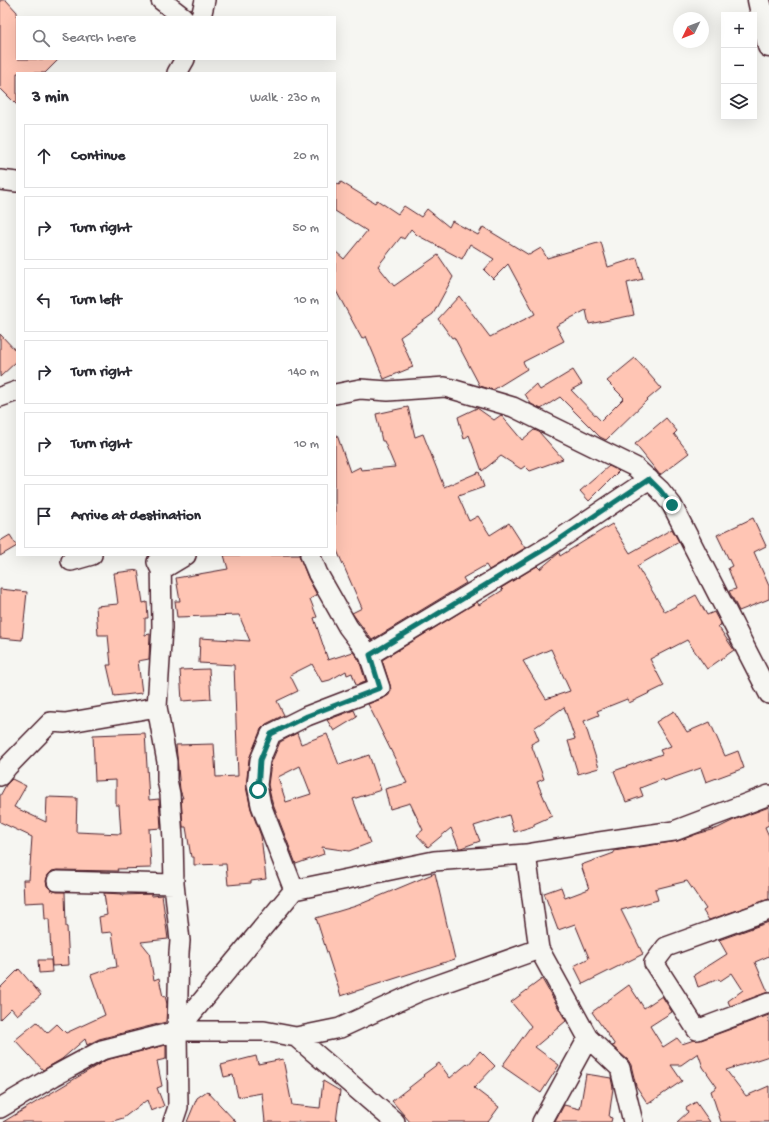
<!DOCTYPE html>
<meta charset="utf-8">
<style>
:root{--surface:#fff;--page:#f7f7f7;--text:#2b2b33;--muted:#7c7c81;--line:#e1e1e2}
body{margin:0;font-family:"Gochi Hand",sans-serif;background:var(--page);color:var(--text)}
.controls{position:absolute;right:12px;top:12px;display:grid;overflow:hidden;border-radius:0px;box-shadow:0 4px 16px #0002}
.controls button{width:36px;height:36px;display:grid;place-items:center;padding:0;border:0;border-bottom:1px solid var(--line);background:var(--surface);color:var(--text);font:20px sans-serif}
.compass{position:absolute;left:673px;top:12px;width:36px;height:36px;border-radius:50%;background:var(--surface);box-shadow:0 4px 16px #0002;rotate:227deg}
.stop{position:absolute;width:12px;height:12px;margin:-9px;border:3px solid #0f766e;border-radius:50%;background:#fff}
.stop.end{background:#0f766e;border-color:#fff;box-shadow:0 1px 4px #0008}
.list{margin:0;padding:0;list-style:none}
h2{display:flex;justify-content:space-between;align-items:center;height:52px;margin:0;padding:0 16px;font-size:17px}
h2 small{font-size:13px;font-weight:400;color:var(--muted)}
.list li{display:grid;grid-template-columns:26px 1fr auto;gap:12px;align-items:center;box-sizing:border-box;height:64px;margin:0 8px 8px;padding:0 8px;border:1px solid var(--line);border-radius:0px}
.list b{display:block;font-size:15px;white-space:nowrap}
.list em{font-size:13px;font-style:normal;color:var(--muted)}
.icon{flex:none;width:22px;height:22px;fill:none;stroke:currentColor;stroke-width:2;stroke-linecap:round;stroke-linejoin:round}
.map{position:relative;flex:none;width:769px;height:1122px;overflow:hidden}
.search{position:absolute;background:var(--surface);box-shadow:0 4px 16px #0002;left:16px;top:16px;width:320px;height:44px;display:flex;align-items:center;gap:10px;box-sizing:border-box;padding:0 14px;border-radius:0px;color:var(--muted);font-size:15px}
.panel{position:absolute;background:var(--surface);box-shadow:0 4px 16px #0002;left:16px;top:72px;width:320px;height:484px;border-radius:0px}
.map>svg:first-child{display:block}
.building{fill:#ffc5b4;stroke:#4a1f2b;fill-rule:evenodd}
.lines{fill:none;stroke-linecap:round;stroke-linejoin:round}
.minor-casing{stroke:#4a1f2b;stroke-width:22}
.primary-casing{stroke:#4a1f2b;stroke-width:25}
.minor{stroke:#f6f6f2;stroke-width:19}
.primary{stroke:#f6f6f2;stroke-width:22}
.route{stroke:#0f766e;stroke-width:5}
</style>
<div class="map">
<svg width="769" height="1122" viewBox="0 0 769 1122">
<rect width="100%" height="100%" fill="#f6f6f2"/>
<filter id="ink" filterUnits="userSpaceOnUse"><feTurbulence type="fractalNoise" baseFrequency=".025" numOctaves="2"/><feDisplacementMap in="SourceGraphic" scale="8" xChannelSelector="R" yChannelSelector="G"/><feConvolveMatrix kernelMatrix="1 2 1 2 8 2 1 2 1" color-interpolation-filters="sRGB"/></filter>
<g filter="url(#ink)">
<path class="building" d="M0,0H6L17,12V59H59L45,73H17V105L0,88Z
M335,182L339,185L341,182L375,203L377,200L398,214L404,206L421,217L427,209L449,227L452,221L478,235L483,227L529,255L541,248L547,258L601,242L608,267L637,258L643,279L627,283L634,315L589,324L586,310L556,326L564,341L523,362L527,369L493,390L480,386L454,337L452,338L438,319L459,296L490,337L535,314L508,264L493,279L484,270L494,259L470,244L462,259L417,235L411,229L404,239L401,237L378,266L394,286L438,255L453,277L433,314L400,337L413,367L384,379L366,336L362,339L335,289V251L344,259L367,231L335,211Z
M0,334L17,352V361L0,377Z
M635,358L661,388L648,399L606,440L600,437L560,397L541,409L531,404L525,394L536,384L540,390L573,370L582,384L571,390L601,421L624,398L607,381Z
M408,407L415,437L423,434L444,487L479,472L484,487L458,496L469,521L478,516L490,535L509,523L525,548L489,570L486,565L463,578L466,583L372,640L352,613L362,608L335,546V436L337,435L350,472L360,467L361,470L395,467L384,441H382L376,414Z
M477,408L494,420L501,415L522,440L534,430L539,432L563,459L530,471L525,466L521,469L501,456L482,471L469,435L464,439L458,417Z
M666,418L677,431L674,434L689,453L660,475L635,444Z
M609,466L619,471L589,501L580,491Z
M753,518L766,546L754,552L769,586V599L739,611L729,591L736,589L728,568L732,566L717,535Z
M612,524L630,553L672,529L679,542L637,566L665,612L696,595L707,615L714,612L721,625L718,626L734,650L707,669L687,640L650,659L664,686L629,703L627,699L597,711L599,715L584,721L599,768L578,774L568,741L575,739L564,707L534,728L539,740L531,744L544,779L537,782L552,816L534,824V826L514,832L509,815L474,826L480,841L461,848H459L451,828L428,847L417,835L423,830L410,803L390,809L385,789L407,783L368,704L384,698L389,695L391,690L390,685L382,660L477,602L479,605L503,590L501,588L537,566L540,569L559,553L560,556ZM551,649L570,691L546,699L523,661Z
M10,535L17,546L0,556V541Z
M224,555H299L308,578L317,595L310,599L317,617L314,618L328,660L353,652L359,660L366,682L356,685L352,673L347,675L346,671L330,680L322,682L312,664L290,675L298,691L277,701L284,715L266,724L261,729L249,759L246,787L251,809L261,836L266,879L251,881V883L228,885L226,864L194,865V857H191L186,827H183L181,798H183L180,790L176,745L214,744L216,777L238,776L234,665L199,663L200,638L250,641L239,615L177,617L175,601H180L176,578L228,569Z
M138,570L143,603L147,602L148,618H145V635L150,634L149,659L138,661L142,693L114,696L107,665H111L108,635H98L96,606L118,604L114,573Z
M0,589L27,592L22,640L0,638Z
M209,669L211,699L182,701L180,670Z
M354,710L357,717L334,731L327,720Z
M674,711L687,732L710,722L725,756L738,751L744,768L706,782L701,768L664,781L663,779L640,788L643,796L626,802L614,771L662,754L660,750L671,746L656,722Z
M145,733L149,800L159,799L161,828L149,829L151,868L117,869L118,871L57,870L52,871L48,875L46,881L47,886L51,890L57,892H65L66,927H67L69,965L52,966L49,919H45L44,902L24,903L23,880H29L32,837L0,822V796L6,785L12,779L26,786L14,807L46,822L47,797L77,798L76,832L121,834L119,805H116V780L95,781L93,735Z
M297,733L301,744L327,734L339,765L369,755L381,790L353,799L370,843L349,851L322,847L324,854L296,864L272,802L268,785L271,763L280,742ZM300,766L311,794L286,802L278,777Z
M769,807V825L765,827L769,836V899L709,920L703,911L706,909L687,881L655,889L658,900L621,910L643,954L583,984L574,966L589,958L575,924L558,930L544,893L561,887L565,898L589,889L581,865L614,853V851L678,841L697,834L718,828L734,820Z
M435,873L455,959L341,996L316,918L356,906Z
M104,893L122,894V895L152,894V896L162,895L168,939L141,942L149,952L154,980L159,978L163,997L165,996L167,1004L166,1022L99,1039L87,1045L85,1039L62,1059L43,1070L15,1040L37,1022L47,1033L57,1024L66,1033L105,1015L91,975L111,968L117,967L112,932L101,933L99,917L107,915Z
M769,922V956L755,962L768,992L730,1006L728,1001L743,990L732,973L720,981L719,979L698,987L694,975L727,954L719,940Z
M38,960H51L52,972L39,973Z
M19,969L41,995L17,1015L11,1008L0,1019V988Z
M542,979L566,1021L535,1047L559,1065L541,1093L502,1066L531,1026L511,1002Z
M629,985L644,1008L662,996L672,1012L650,1026L663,1047L677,1038L682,1044L694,1040H701L769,1015V1056L726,1070L746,1096L769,1086V1122H721L711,1091L717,1087L703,1067L698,1053L681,1065H671L682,1081L648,1104L636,1086L631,1065L628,1060L612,1046L615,1045L592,1012Z
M166,1045V1059L157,1061L162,1086L157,1088L164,1106L151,1111L147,1100L123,1118L110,1122H3L106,1060Z
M480,1051L495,1066L474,1088L499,1107L488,1122H410L392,1101L424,1076L423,1075L439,1063L450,1078L467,1064L468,1065Z
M256,1056L258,1064L283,1059L292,1105L320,1108L323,1081L340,1091L336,1122H265L262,1093L238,1097L233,1075L224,1077L221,1065Z
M586,1074L611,1078L613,1088L609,1117L612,1118L611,1122H555L564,1105L580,1109Z
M207,1091L221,1106L236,1122H187L197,1098Z
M696,1102L710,1122H677L688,1112L686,1108Z"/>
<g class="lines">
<defs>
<path id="minor" d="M161,0L183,17
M201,17L205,0
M177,73L185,59
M0,180L17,182
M335,394L360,389L388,391L445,387L513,407L635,467L660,490L672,505L769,694
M0,397L17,391
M161,555L162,628L157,707L167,762V780L170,794L173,839L174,884L180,941L179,953L177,1031L178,1107L173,1122
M71,561L92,555
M157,562L161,570L186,555
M369,655L548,547L649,479
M0,776L8,766L51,722L65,723L157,707
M57,881L174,884
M294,890L261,805L257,785L260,760L271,734L307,716L380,688L369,655L348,627L318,574L310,555
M769,910L666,947L654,963L697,1030L769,1003
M539,949L588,1038L620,1068L633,1122
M177,1031L294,890L434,861L526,854
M296,1037L395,1122
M0,1108L54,1076L102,1050L177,1031H264L296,1037L340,1028L418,992L539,949L526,854L598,842L674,831L769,795
M542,1122L588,1038"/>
<path id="primary" d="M759,0L769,46"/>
</defs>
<use href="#minor" class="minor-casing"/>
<use href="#primary" class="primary-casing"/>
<use href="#minor" class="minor"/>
<use href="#primary" class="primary"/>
</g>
</g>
<g class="lines" filter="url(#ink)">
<path class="route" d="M258,790L260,760L271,734L307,716L380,688L370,655L548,547L649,479L660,490L672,505"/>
</g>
</svg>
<div class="controls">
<button>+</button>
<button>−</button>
<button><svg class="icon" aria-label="layers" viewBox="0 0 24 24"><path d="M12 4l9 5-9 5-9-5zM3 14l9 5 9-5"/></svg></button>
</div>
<svg class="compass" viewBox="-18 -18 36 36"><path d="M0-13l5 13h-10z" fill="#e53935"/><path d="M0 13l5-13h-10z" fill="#7c7c81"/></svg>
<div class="stop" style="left:258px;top:790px"></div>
<div class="stop end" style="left:672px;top:505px"></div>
<div class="search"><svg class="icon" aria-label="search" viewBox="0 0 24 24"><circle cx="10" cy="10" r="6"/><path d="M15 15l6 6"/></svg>Search here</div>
<section class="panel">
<h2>3 min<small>Walk · 230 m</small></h2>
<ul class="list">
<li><svg class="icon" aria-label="ahead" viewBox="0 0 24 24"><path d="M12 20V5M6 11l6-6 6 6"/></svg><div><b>Continue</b></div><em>20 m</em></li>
<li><svg class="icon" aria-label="right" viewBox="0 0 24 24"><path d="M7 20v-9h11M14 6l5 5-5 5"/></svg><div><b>Turn right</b></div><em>50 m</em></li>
<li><svg class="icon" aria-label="left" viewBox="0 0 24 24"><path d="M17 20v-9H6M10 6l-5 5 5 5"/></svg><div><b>Turn left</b></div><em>10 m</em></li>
<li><svg class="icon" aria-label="right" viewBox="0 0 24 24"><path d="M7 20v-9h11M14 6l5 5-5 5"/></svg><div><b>Turn right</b></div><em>140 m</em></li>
<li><svg class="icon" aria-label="right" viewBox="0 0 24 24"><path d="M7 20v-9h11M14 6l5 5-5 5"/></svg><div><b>Turn right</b></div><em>10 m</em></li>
<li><svg class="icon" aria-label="arrive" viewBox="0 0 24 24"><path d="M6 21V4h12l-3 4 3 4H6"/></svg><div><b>Arrive at destination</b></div></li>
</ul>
</section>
</div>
